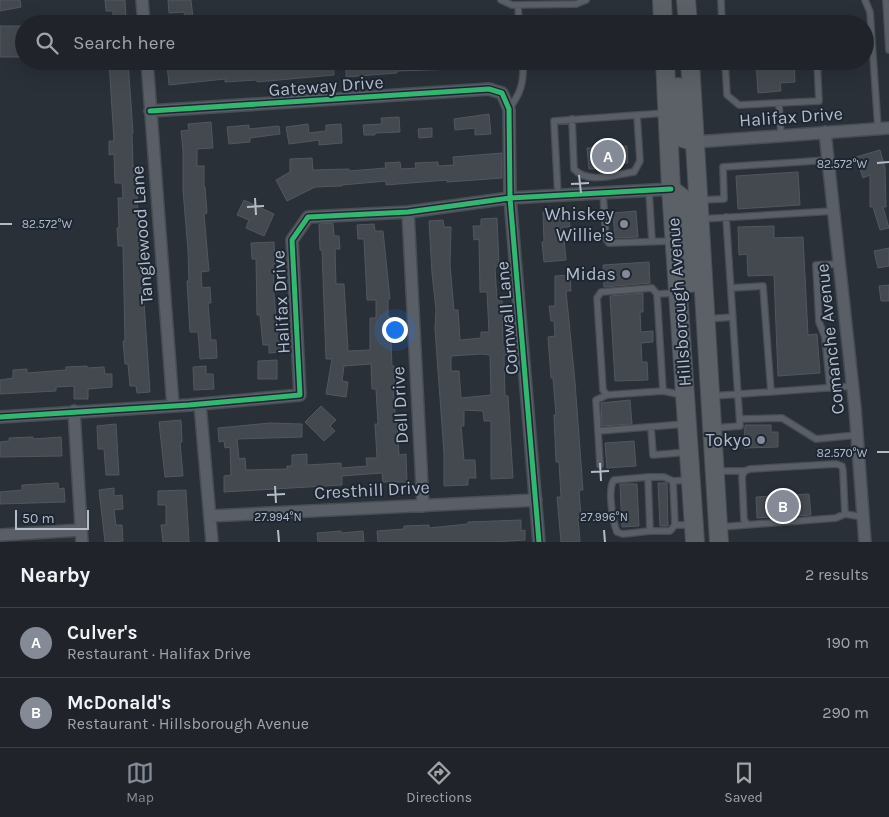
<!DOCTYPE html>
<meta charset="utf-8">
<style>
:root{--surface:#20242a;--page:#2d3036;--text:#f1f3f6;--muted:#a2a4a8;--line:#3d4147;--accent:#848b96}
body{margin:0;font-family:Karla,sans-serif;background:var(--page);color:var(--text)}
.scale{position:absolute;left:15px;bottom:12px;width:74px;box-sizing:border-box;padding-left:5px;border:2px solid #b4bcc9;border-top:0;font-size:14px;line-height:18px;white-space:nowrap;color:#b4bcc9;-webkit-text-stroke:4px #1d2633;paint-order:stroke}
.you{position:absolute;left:394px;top:329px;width:18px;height:18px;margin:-12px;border:4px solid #fff;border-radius:50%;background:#1a73e8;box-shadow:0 0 0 8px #1a73e833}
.badge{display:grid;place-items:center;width:32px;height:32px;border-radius:50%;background:var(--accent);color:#fff;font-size:16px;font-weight:700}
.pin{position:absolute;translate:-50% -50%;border:2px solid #fff;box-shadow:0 1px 5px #0006}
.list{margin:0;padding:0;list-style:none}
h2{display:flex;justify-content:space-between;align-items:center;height:65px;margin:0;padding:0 20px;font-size:21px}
h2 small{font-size:16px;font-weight:400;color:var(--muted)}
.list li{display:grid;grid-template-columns:32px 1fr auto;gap:15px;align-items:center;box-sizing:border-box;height:70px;padding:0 20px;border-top:1px solid var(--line)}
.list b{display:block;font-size:19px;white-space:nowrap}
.list p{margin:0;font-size:16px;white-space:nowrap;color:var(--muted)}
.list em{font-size:16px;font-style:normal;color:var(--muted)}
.icon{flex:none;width:28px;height:28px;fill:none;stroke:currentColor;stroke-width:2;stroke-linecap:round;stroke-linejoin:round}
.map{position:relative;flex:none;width:889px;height:542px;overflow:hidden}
.search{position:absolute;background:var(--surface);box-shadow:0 5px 20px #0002;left:15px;right:15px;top:15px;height:55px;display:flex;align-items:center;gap:12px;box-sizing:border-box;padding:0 18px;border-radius:28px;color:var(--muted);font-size:19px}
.sheet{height:205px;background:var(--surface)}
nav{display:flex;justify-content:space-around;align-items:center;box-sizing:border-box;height:70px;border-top:1px solid var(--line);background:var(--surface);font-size:14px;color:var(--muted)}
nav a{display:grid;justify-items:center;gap:2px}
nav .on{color:var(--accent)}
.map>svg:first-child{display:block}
.building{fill:#444950;stroke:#52575f;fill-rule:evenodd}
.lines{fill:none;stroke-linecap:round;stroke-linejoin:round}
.lane-casing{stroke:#484c53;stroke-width:8}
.street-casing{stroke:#484c53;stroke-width:14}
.primary-casing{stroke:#484c55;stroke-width:20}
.lane{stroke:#5a5e66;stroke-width:5.5}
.street{stroke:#5a5e66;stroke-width:11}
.primary{stroke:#5c6168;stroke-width:18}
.cycleway-casing{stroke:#1d2633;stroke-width:8}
.cycleway{stroke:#33b770;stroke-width:5}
.ticks{fill:none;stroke:#b4bcc9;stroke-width:2}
.poi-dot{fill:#848b96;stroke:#1d2633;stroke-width:2}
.labels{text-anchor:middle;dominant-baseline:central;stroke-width:4;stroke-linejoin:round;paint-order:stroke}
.street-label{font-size:18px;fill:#b4bcc9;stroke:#1d2633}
.poi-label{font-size:18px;fill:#b4bcc9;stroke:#1d2633;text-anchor:end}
.ticks-label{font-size:12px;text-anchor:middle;fill:#b4bcc9;stroke:#1d2633;stroke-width:4;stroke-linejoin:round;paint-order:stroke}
</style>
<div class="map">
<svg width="889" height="542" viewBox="0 0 889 542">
<rect width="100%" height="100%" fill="#2a3038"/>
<path class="building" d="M0,0H20L21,7L0,11Z
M105,0H125L126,18L113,19V11H106Z
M168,0H191L193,18L185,19L184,12L169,13Z
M0,26H24V57H0Z
M109,61H128L133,133H132L133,167H135L150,392L137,393L136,386H130L128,364H125L123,341H125L123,246H118L117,228H119L118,198H123L122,183H115L114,154L109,155V141H114Z
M223,61H239L240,66H248L285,64V61H297L298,69L313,68V62L333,61L334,75L257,82V80L225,82V79L169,85L167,64L189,63V65L224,63Z
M353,61H457V69L397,71V73L346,77V69H353Z
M756,61H794L795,82L780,83L781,91L758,93Z
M489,114L491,134L475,135V128L455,130L454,119Z
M399,117L400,132L375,133V135H364L363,125L382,124L381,118Z
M211,122L213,148L197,149V166H204V187H205L207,213L204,214L209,271L201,272L202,288L210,287L211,303H208L211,340H216L217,358L200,359L198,332H190L187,281H189L188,250L183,190V150L181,131L189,130L188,124Z
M308,124L309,133L326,131V125L341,124L342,143L319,145V140L289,144L286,127Z
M249,125V129L279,126L280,134L250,138V142L229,144L227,127Z
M432,128V137L419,138L418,129Z
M627,146L628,163L609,164V168L589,169L587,148Z
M880,150L885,168L886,207H883L889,228L880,230L873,207H870V175L863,178L856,157Z
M502,153V178L447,182V180L386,185V181L342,185V186L315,187L287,201L276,180L290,172V159L312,158L313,170L349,169V171L386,168L385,163L400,162L401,169L416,168L415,163L438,162V166L454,165L453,157Z
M798,172L800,205L738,209L736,176Z
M244,200L274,214L264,236L246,228L249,220L237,215Z
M560,211L561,219H569L570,227H563L566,260L544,262L542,242H544L543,212Z
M636,211L638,237L615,238L613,213Z
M497,218L499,266L495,267L497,300H502L503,347H510V354L504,355L505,396H508L513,478L491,479V421H484L483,411L464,410V426H461L464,460H475L476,478H468V485L444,486V453L435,329L436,310L432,273L429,221L443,220L444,227H451L450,265L454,310H458L460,340L481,338V332H489L487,292H480L479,239L474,240L473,226H481V219ZM482,354L490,355L491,395L461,398L459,371H451V356Z
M333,223L334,236H339L340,249H335L336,284H344L348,351L370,350V318H376V300H367L364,239H358L357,225L374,224L375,231H383L390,299H388V317H390L392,366H394L395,387L393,388L396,423H397L399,455L406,454L407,482H383L382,473L342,476V485L224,492V476L231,475L230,447L225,448L224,441L219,442L218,428L270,423L302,424V437L237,439L239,459L245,458L246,470L287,469V466H292V455L307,454V465L341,463V468L367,466L366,458H377L375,424H378L376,389H372L371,364L344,366L342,381L348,382L346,397L326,394L332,359H326L322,250H320L319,224Z
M774,226V238L803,237L808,335L817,334L820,373L778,376L774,275L748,276L747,254L739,255L738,227Z
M274,242L275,264H273L274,295L277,329H280L282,352L269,353V345H263L260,315H257L256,259H252L251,243Z
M889,248V266L878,268L874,251Z
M649,262L650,283L604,287L603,265Z
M570,275L571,291H566L575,382L583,490H579L581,517L578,518L580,542H561L557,497H561L559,462H556L554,415H556L553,378H551L548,337L555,336L554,321H551L549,306H555V276Z
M889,285V301H881L879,286Z
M643,293V312H640L641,332L653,331V342L641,343L642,362H647L648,380L615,381L610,296Z
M277,360V379H258V361Z
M87,366V368L104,367L105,374H112V387L88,389V399H74V386L56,387V391L0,394V380L13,378V370L27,369V373L66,370V367Z
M206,366V374H213L214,389L194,390L193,367Z
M630,400L632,424L602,426L601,403Z
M321,406L336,420L330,426L335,431L324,441L305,422Z
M181,420L182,442H180L183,476L165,477L159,422Z
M116,424L119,475H106L104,449H98L97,426Z
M745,425H771V432H778V447L744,448Z
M33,437V439L61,437L62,456L0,457V442L9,441V438Z
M634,441L636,466L607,468L605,443Z
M58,483L59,489L64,488L65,502L0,504V492L22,490V485Z
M658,483H667L668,526H660Z
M620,484H637L639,526L622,527Z
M114,488V496L122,495L123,509L114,510L116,525H122L123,541L105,542L99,490Z
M186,490L189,542H163L161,525H166V505H158V491Z
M809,494L811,515L757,518L756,497Z
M521,520V531L525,530V540L495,542H378L377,531L404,529V526L429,525V528L468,524V522Z
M341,531V533L363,531L364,542H318L317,533Z"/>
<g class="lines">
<defs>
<path id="lane" d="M501,0L512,5L576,4L586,0
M721,0L722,24
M865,0L870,12L878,128
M886,0L889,50
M518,5L519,24
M758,24L807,20L809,24
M725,61L727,95L739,105L819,101L817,61
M779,104L781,135
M509,109C521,93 524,82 523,61
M572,119L574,169C588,185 616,174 634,172L640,161L637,115
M649,191L652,241
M603,193L606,239L609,243L673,241
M558,196L554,121L666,113
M700,200L724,199L723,167L828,160
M701,219L834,211
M731,288L763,286L771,392
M676,293L657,294L663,391L682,395
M657,294L652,288L601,292L597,298L603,390L607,395L663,391
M707,319L733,317
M830,388L825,337L819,322L816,265L840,264
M607,395L596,400L598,431L685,424
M712,396L853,386
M740,419L782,418L816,439L857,435
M651,427L653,455L688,452
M714,428L740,426L726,217
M598,431L600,465
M717,471H745L750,469L836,464L842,466L843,471L845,514L836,518L720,527
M745,471L742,476L744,520L747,524
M648,477L614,480C607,489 613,522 617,532L623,534L650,531
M689,480L673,481L675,525H691
M673,481L664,477H648L650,531H670L675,525
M845,514L863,517"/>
<path id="street" d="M142,0L144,24
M147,61L173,406
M150,111L489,89L502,93L509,109L510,198L539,542
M825,132L855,408L865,542
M695,142L889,128
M408,212L423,506
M200,404L212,542
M74,411L82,542
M0,417L189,405L300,395L292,240L308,217L408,212L510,198L671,189
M210,516L536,500
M0,535L81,530"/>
<path id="primary" d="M662,0L663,24
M686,0L688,24
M665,61L671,189L695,542
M690,61L719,542
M678,87L682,138L695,142
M671,189L685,200L691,283"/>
</defs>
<use href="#lane" class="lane-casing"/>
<use href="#street" class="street-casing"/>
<use href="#primary" class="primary-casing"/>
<use href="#lane" class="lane"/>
<use href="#street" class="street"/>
<use href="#primary" class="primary"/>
<defs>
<path id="cycleway" d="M150,111L489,89L502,93L509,109L510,198L539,542
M0,417L189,405L300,395L292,240L308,217L408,212L510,198L671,189"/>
</defs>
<use href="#cycleway" class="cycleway-casing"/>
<use href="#cycleway" class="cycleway"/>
</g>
<path class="ticks" d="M877,163L889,162M579,175L581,193M571,184L589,183M255,198L256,215M247,207L264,206M0,224H12M877,452H889M600,463L601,481M591,472L609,471M275,486L276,503M267,495L285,494M278,530L279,542M604,530L605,542"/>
<g class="poi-dot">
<circle cx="624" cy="224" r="5"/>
<circle cx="626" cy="274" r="5"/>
<circle cx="761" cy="440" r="5"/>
</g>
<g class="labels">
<g class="street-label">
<text transform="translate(326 86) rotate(-4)">Gateway Drive</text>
<text transform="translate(791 117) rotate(-4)">Halifax Drive</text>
<text transform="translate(142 235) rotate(-94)">Tanglewood Lane</text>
<text transform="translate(281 302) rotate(-93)">Halifax Drive</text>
<text transform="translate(679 302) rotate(-94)">Hillsborough Avenue</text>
<text transform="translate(507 318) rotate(-95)">Cornwall Lane</text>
<text transform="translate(830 339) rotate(-96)">Comanche Avenue</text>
<text transform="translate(400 405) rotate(-93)">Dell Drive</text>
<text transform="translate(372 490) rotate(-3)">Cresthill Drive</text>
</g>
<g class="poi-label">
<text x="614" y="214">Whiskey<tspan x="614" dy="21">Willie's</tspan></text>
<text x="616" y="274">Midas</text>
<text x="751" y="440">Tokyo</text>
</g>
</g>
<g class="ticks-label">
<text x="842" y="168">82.572°W</text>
<text x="47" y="228">82.572°W</text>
<text x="842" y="457">82.570°W</text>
<text x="278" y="521">27.994°N</text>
<text x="604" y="521">27.996°N</text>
</g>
</svg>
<div class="scale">50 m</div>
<div class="you"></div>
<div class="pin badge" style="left:608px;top:156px">A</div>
<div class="pin badge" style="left:783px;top:506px">B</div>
<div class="search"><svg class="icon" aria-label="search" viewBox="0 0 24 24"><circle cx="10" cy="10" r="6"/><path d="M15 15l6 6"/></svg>Search here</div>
</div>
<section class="sheet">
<h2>Nearby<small>2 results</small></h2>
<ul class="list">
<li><span class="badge">A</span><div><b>Culver's</b><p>Restaurant · Halifax Drive</p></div><em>190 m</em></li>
<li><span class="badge">B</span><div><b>McDonald's</b><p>Restaurant · Hillsborough Avenue</p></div><em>290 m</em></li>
</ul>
</section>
<nav>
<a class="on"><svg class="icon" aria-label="map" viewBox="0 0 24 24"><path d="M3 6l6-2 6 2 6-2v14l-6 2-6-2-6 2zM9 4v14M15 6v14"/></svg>Map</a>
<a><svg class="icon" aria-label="directions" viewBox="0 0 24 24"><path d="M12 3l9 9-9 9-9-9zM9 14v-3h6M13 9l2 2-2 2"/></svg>Directions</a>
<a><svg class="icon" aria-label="saved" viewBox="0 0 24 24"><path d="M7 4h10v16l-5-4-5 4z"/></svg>Saved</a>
</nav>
